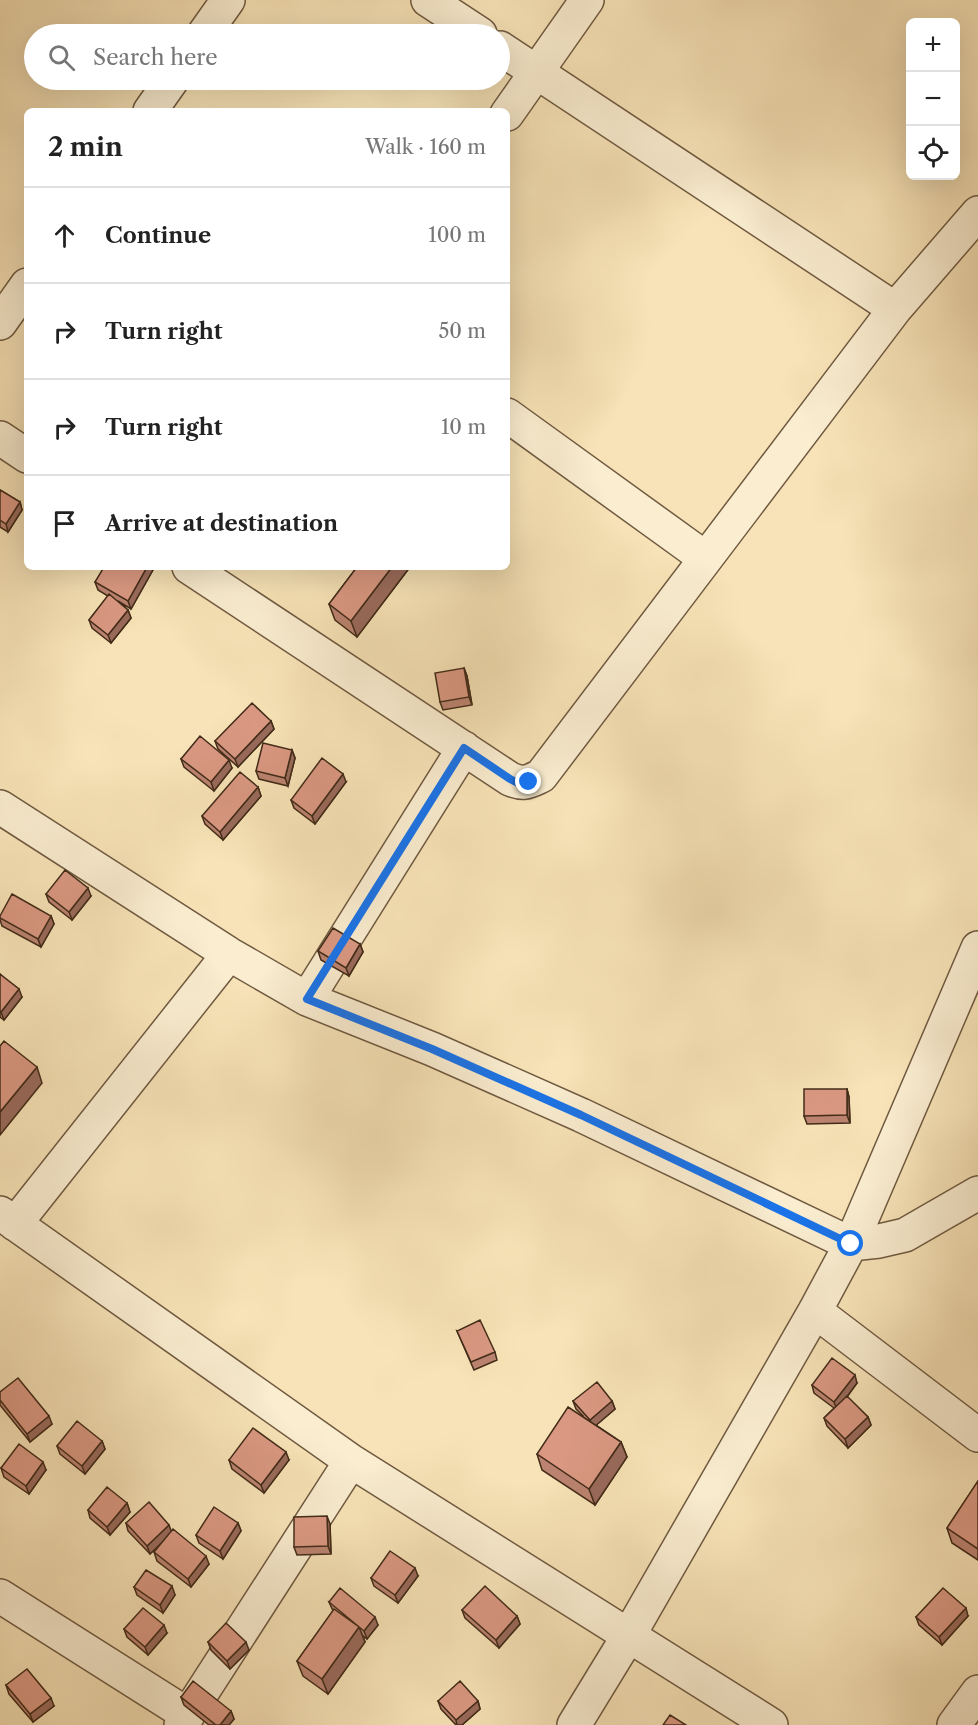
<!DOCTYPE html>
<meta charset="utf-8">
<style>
:root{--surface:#fff;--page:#f2f2f2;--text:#222;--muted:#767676;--line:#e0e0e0}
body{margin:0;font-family:"Libre Caslon Text",serif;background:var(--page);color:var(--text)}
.controls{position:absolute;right:18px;top:18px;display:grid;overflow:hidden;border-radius:9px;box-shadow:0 6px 24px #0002}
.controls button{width:54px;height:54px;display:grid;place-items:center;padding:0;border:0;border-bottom:2px solid var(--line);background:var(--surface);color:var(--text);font:30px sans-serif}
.stop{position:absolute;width:18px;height:18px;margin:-14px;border:4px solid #1a73e8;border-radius:50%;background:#fff}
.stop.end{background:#1a73e8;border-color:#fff;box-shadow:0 2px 6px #0008}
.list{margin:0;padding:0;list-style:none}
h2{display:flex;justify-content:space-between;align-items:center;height:78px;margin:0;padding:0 24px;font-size:26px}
h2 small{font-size:20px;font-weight:400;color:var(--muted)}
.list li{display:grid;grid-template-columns:39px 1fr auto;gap:18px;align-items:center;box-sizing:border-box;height:96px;padding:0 24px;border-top:2px solid var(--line)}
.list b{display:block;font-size:22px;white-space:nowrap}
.list em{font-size:20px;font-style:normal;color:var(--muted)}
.icon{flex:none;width:33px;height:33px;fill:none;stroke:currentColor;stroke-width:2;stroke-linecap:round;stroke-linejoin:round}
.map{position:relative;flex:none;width:978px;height:1725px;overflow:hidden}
.search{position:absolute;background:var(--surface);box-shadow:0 6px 24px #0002;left:24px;top:24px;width:486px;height:66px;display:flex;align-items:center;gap:15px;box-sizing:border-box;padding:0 21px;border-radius:33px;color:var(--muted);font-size:22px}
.panel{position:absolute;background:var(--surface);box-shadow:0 6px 24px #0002;left:24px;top:108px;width:486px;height:462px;border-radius:9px}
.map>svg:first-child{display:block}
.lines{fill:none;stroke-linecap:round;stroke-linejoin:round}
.minor-casing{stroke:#6f5940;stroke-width:36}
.minor{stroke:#faedd0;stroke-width:33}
.wall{fill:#bb8370;stroke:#422b18;stroke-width:1.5}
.shaded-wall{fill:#996a5b;stroke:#422b18;stroke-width:1.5}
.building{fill:#da9882;stroke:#422b18;stroke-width:1.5}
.route{stroke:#1a73e8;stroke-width:8}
</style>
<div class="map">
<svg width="978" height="1725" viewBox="0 0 978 1725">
<rect width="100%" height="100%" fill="#f7e3b7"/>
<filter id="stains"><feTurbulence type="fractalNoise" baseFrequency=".00333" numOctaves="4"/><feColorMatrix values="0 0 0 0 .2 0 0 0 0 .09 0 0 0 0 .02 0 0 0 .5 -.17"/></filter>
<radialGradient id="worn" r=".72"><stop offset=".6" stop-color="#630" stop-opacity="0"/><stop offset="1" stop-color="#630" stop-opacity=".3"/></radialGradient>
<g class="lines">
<defs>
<path id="minor" d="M428,0L480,34
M204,34L228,0
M500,48L895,309
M150,111L172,80
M507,114L587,0
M0,323L27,285
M507,415L705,558
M0,438L27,456
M189,567L510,779C524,785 528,782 541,776L895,309L978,213
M0,807L229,954L307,999L432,1049L581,1115L851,1244L879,1241L905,1235L978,1193
M307,999L464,748
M0,1213L351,1461L771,1725
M15,1224L229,954
M815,1311L978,1435
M0,1596L188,1715
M181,1725L351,1461
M574,1725L629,1635L815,1311L851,1244L978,948
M954,1725L978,1692"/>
</defs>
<use href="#minor" class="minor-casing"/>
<use href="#minor" class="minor"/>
</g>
<path class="wall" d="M0,490L20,502L22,510L8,532L0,527Z
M357,567H410L357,637L335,620L329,604Z
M154,568L131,609L118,601L128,610L131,618L111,643L92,628L89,620L108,596L98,590L95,582Z
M464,668L467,676L472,705L443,710L440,702Z
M271,721L274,729L238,767L218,749L215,741Z
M292,750L295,758L288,786L259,779L256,771Z
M181,759L232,768L214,791L184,767Z
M346,782L315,824L294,808L291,800Z
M258,787L261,796L223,840L205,824L202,816Z
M46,894L91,896L72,920L49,902Z
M0,916H51L54,924L41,947L2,926L0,920Z
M360,944L363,952L349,976L321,960L318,951Z
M0,974L22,997L4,1020L0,1017Z
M847,1089L849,1097L850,1123L807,1124L804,1116Z
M457,1331L495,1352L497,1360L474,1370Z
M857,1383L847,1397L868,1417L871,1425L848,1448L827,1426L824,1418L834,1408L814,1393L812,1385Z
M0,1392L52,1424L30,1442L0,1405Z
M573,1401H612L615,1409L596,1425L621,1442L627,1457L595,1505L542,1470L537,1454L583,1416L576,1409Z
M102,1441L105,1449L85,1474L60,1454L57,1446Z
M229,1460H289L264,1493L232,1469Z
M1,1468L46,1470L29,1494L4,1477Z
M978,1481V1560L952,1543L947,1528Z
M127,1503L130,1512L110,1535L90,1518L88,1510Z
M126,1523L171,1531L209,1564L191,1587L157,1561L154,1552L162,1542L150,1554L128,1531Z
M238,1523L241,1531L223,1559L199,1543L196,1535Z
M330,1524L331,1554L297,1555L294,1547Z
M418,1576L398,1603L374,1586L371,1578Z
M134,1587L175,1595L163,1613L137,1595Z
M329,1602L378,1625L367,1639L363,1636L365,1642L328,1694L303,1676L297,1661L333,1611Z
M462,1610L517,1616L520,1624L499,1648L465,1618Z
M968,1616L942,1645L919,1625L916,1617Z
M124,1629L167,1633L148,1655L127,1637Z
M208,1642L249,1650L230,1669L211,1650Z
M6,1685L54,1706L33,1722L9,1694Z
M181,1697L231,1711L234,1719L229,1725H209L184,1705Z
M438,1701H478L480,1709L462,1725H456L441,1709Z"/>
<path class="shaded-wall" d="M20,502L22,510L8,532L6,524Z
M147,567L154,568L131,609L128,601Z
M392,567H410L357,637L351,621Z
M128,610L131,618L111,643L108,635Z
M464,668L467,676L472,705L469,697Z
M271,721L274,729L238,767L235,759Z
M292,750L295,758L288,786L285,778Z
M229,760L232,768L214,791L211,782Z
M343,774L346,782L315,824L312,816Z
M258,787L261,796L223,840L220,832Z
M88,888L91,896L72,920L69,912Z
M51,916L54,924L41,947L38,939Z
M360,944L363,952L349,976L346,968Z
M19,989L22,997L4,1020L1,1012Z
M37,1067L42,1083L0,1135V1112Z
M847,1089L849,1097L850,1123L847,1115Z
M855,1375L857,1383L837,1410L834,1402Z
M612,1401L615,1409L593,1428L590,1420Z
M49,1416L52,1424L30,1442L27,1434Z
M868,1417L871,1425L848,1448L845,1439Z
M102,1441L105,1449L85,1474L82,1466Z
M621,1442L627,1457L595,1505L589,1489Z
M286,1452L289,1460L264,1493L261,1485Z
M43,1462L46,1470L29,1494L26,1486Z
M127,1503L130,1512L110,1535L107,1527Z
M327,1516L330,1524L331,1554L328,1546Z
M238,1523L241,1531L223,1559L220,1551Z
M169,1525L172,1533L150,1554L147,1546Z
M206,1556L209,1564L191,1587L188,1579Z
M415,1568L418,1576L398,1603L395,1595Z
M172,1586L175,1595L163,1613L160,1605Z
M966,1608L968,1616L942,1645L939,1637Z
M517,1616L520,1624L499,1648L496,1640Z
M375,1617L378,1625L367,1639L364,1631Z
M164,1625L167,1633L148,1655L145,1647Z
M359,1627L365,1642L328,1694L322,1679Z
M246,1642L249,1650L230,1669L227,1661Z
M51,1698L54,1706L33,1722L30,1714Z
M478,1701L480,1709L462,1725H457L456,1720Z
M231,1711L234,1719L229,1725H220Z"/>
<path class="building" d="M0,490L20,502L6,524L0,520Z
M104,567H147L128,601L95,582Z
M357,567H392L351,621L329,604Z
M109,594L128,610L108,635L89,620Z
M464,668L469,697L440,702L435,673Z
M252,703L271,721L235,759L215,741Z
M200,736L229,760L211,782L181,759Z
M263,743L292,750L285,778L256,771Z
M322,758L343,774L312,816L291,800Z
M240,772L258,787L220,832L202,816Z
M65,870L88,888L69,912L46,894Z
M12,894L51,916L38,939L0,918V916Z
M333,928L360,944L346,968L318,951Z
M0,974L19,989L1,1012L0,1011Z
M4,1041L37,1067L0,1112V1046Z
M804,1089H847V1115L804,1116Z
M480,1320L495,1352L471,1362L457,1331Z
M832,1358L855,1375L834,1402L812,1385Z
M18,1378L49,1416L27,1434L0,1400V1392Z
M597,1382L612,1401L590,1420L573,1401Z
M847,1396L868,1417L845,1439L824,1418Z
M568,1407L621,1442L589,1489L537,1454Z
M77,1421L102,1441L82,1466L57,1446Z
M253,1428L286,1452L261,1485L229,1460Z
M19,1444L43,1462L26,1486L1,1468Z
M978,1481V1549L947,1528Z
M107,1487L127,1503L107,1527L88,1510Z
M149,1502L169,1525L147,1546L126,1523Z
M214,1507L238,1523L220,1551L196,1535Z
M327,1516L328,1546L294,1547V1517Z
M173,1529L206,1556L188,1579L154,1552Z
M390,1551L415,1568L395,1595L371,1578Z
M146,1570L172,1586L160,1605L134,1587Z
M485,1586L517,1616L496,1640L462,1610Z
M340,1588L375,1617L364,1631L329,1602Z
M943,1588L966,1608L939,1637L916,1617Z
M143,1608L164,1625L145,1647L124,1629Z
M334,1609L359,1627L322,1679L297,1661Z
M226,1623L246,1642L227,1661L208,1642Z
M27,1669L51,1698L30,1714L6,1685Z
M193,1681L231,1711L220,1725H216L181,1697Z
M460,1681L478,1701L456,1720L438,1701Z
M670,1715L686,1725H663Z"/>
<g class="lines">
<path class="route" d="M529,782L520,784L510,779L464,748L307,999L432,1049L581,1115L851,1244"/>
</g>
<rect width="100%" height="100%" filter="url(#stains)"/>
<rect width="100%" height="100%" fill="url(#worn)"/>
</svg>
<div class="controls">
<button>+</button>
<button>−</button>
<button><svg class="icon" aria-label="locate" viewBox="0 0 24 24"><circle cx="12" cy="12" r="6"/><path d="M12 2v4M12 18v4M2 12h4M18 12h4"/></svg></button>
</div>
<div class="stop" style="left:851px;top:1244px"></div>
<div class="stop end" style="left:529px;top:782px"></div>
<div class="search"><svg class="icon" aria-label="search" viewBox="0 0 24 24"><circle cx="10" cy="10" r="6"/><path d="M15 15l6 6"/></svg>Search here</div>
<section class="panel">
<h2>2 min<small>Walk · 160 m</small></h2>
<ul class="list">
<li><svg class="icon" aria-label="ahead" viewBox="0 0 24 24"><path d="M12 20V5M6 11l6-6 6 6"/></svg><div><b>Continue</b></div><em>100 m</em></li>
<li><svg class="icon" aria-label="right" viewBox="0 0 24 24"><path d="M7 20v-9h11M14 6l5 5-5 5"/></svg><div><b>Turn right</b></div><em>50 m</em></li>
<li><svg class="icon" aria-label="right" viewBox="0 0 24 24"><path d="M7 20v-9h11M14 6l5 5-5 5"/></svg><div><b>Turn right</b></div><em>10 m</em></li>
<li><svg class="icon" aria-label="arrive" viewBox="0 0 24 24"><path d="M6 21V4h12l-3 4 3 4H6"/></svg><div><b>Arrive at destination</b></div></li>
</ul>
</section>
</div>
